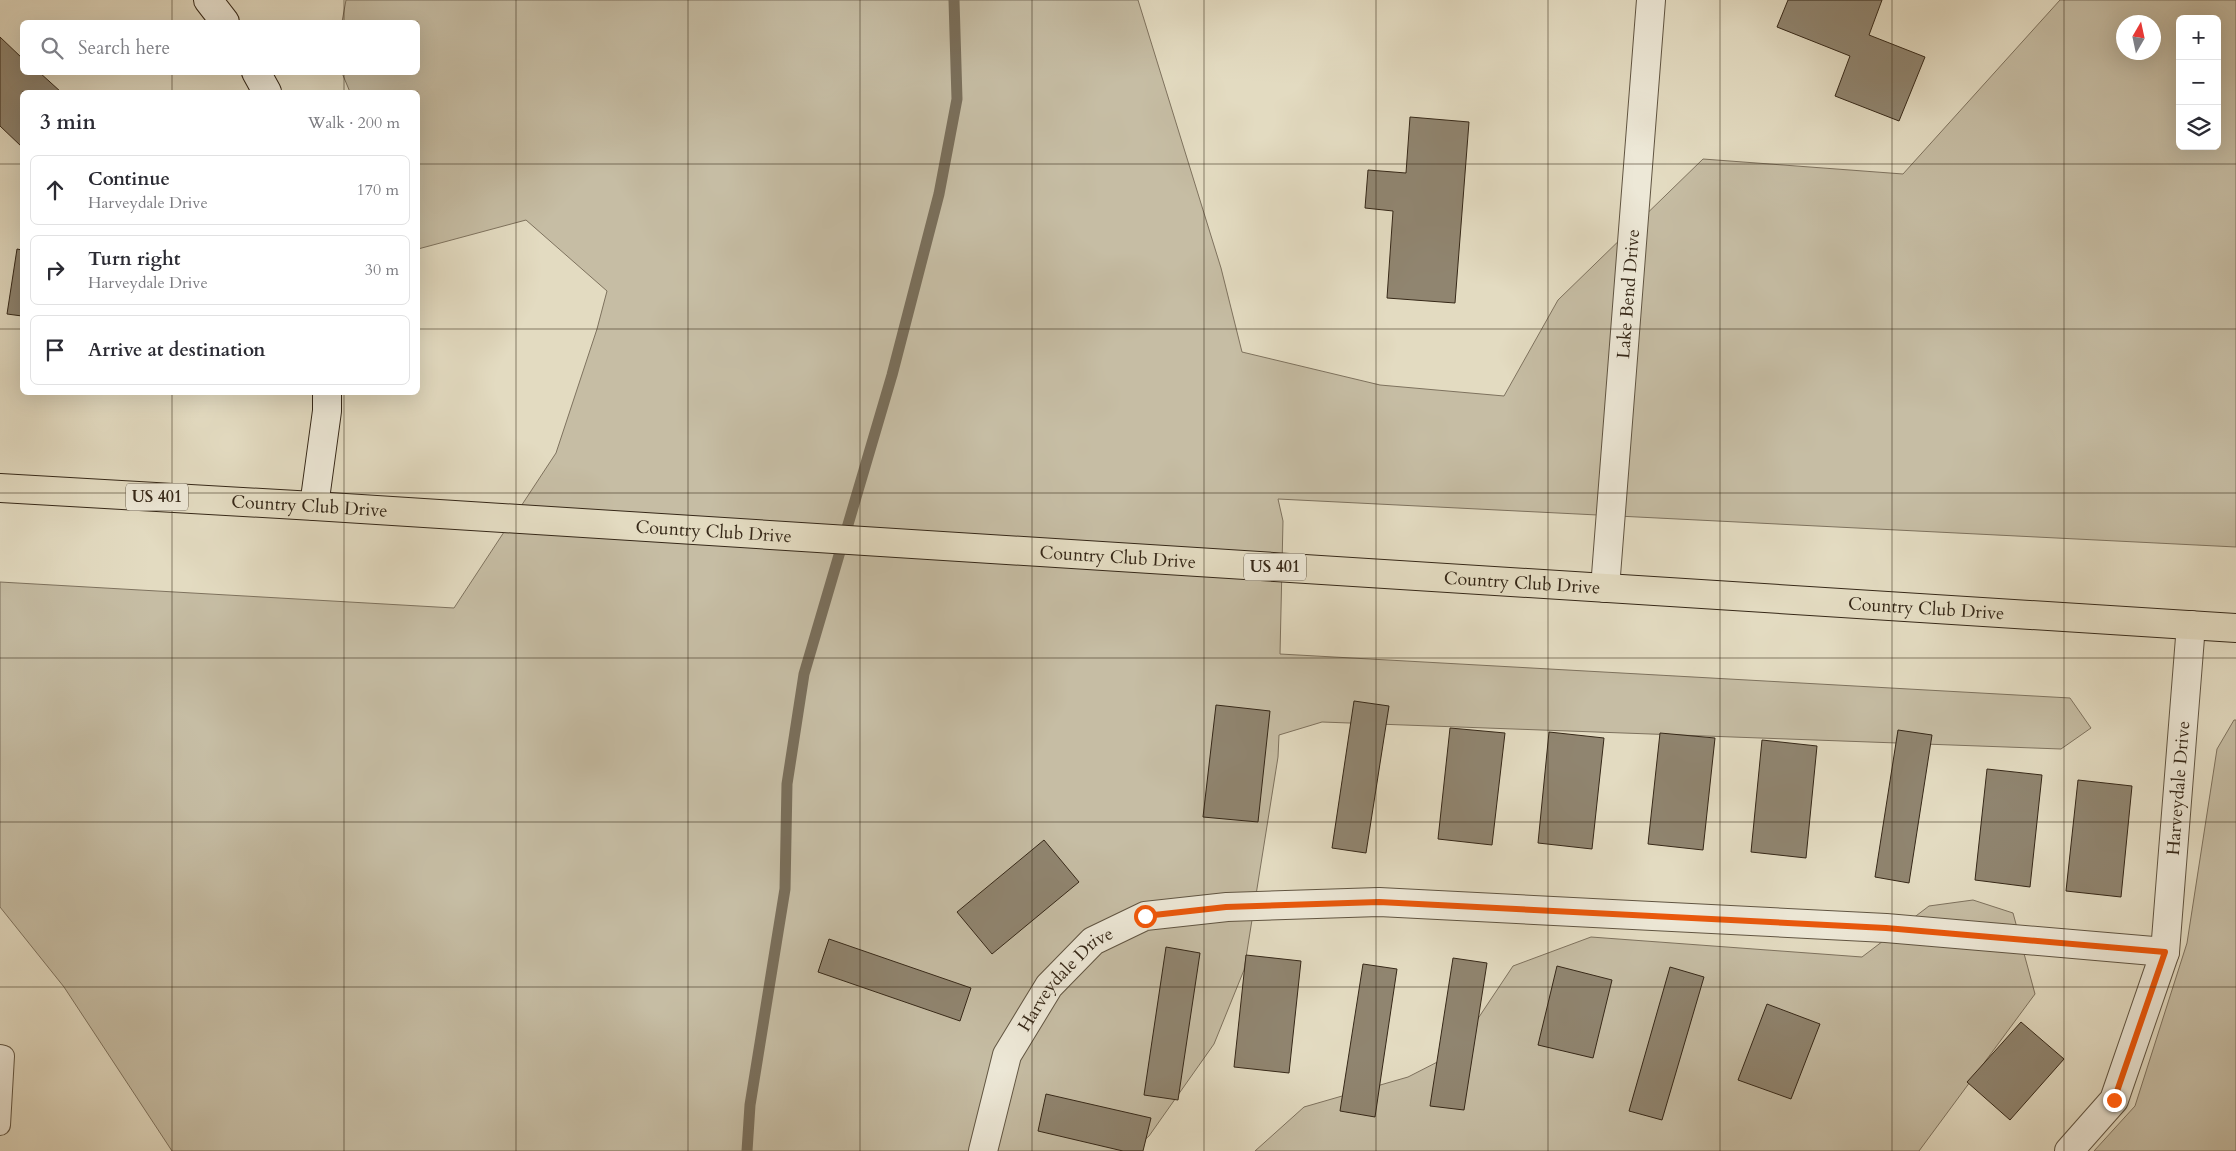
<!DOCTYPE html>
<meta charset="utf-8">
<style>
:root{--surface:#fff;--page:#f7f7f7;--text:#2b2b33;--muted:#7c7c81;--line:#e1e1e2}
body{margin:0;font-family:Cardo,serif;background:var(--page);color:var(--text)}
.controls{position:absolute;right:15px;top:15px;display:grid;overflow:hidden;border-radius:8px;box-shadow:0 5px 20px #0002}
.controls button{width:45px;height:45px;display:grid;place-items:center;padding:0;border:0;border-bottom:1px solid var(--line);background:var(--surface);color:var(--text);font:25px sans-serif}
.compass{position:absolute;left:2116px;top:15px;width:45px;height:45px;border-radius:50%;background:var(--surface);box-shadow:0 5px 20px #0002;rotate:9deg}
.stop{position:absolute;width:15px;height:15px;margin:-11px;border:4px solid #ea580c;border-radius:50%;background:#fff}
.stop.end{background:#ea580c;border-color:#fff;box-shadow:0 1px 5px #0008}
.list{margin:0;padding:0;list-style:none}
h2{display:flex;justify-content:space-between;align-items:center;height:65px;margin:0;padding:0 20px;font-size:21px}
h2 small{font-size:16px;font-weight:400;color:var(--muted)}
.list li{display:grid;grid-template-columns:32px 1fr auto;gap:15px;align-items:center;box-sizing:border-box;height:70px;margin:0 10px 10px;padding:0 10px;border:1px solid var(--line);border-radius:8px}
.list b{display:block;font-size:19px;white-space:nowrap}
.list p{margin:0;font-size:16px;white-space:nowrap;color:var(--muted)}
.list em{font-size:16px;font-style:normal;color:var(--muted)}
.icon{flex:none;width:28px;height:28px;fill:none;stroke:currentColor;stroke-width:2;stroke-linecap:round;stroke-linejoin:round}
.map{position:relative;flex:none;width:2236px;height:1151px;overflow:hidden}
.search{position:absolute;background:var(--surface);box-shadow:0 5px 20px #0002;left:20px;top:20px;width:400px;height:55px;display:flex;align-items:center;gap:12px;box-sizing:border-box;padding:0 18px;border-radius:8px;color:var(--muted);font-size:19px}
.panel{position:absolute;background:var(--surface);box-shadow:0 5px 20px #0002;left:20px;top:90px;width:400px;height:305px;border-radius:8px}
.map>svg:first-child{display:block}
.green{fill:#c6bda4;stroke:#7e725e;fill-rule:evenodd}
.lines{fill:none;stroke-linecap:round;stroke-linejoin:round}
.stream{stroke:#7a6f5b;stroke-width:11}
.building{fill:#908570;stroke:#362818}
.lane-casing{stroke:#615542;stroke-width:22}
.street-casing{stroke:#615542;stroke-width:30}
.secondary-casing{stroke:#362818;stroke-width:30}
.primary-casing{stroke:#362818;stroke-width:30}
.lane{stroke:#ede8d7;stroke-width:20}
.street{stroke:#ede8d7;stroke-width:28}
.secondary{stroke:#ede8d7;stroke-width:28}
.primary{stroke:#e3dbc1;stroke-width:28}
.route{stroke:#ea580c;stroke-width:6}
.grid{fill:none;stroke:#362818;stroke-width:1;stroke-opacity:0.55}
.labels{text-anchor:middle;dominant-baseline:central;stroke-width:4;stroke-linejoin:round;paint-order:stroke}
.shield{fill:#ede8d7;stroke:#6d6251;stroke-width:1}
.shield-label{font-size:16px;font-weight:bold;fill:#362818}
.street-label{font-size:18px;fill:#362818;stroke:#ede8d7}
</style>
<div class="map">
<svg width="2236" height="1151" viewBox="0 0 2236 1151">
<rect width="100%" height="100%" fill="#e3dbc1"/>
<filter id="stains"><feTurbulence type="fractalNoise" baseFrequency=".004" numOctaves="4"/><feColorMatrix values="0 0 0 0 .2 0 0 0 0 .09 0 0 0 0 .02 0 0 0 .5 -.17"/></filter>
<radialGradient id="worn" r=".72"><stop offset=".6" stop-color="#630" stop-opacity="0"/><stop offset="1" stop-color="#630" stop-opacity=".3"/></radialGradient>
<path class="green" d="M346,0H1138L1221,268L1242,352L1380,385L1504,396L1558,300L1703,159L1903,174L2060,0H2236V547L1278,499L1283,521L1280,654L2070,698L2091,728L2061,749L1322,722L1279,735L1278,757L1244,970L1214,1044L1149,1136L1132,1151H172L64,987L0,907V582L454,608L556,453L597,329L607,291L526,220L418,249V92H350L342,73L418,72V22H342ZM2180,19H2217V146H2180ZM2124,22H2154V52H2124Z
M2234,720H2236V1151H2094L2135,1106L2187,943L2217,749Z
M1973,900L2013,913L2035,994L1919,1151H1255L1304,1107L1408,1077L1455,1053L1513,966L1591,937L1862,957L1929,906Z"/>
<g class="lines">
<path class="stream" d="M747,1151L750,1105L785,889L787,784L804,674L892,375L939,194L957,99L954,0"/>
</g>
<path class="building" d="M1788,0H1882L1869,35L1925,57L1899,121L1835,96L1850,56L1777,27Z
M0,37L22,58V72H39L61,92H22V147L0,126Z
M1410,117L1469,122L1455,303L1387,298L1393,211L1365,208L1368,170L1406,173Z
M17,249L22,250V316L7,314Z
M1354,701L1389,706L1366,853L1332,848Z
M1216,705L1270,711L1258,822L1203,817Z
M1450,728L1505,733L1492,845L1438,839Z
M1898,730L1932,735L1909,883L1875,877Z
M1549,732L1604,738L1592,849L1538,843Z
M1660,733L1715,738L1703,850L1648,844Z
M1762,740L1817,746L1806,858L1751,852Z
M1987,769L2042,775L2030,887L1975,880Z
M2078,780L2132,786L2121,897L2066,891Z
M1044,840L1079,882L992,954L957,912Z
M829,939L971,988L960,1021L818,972Z
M1166,947L1200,953L1178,1100L1144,1095Z
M1246,955L1301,961L1289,1073L1234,1067Z
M1453,958L1487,963L1464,1110L1430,1106Z
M1363,964L1397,969L1375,1117L1340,1111Z
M1557,966L1612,980L1593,1058L1538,1045Z
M1670,967L1704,977L1662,1120L1629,1111Z
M1767,1004L1820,1024L1791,1099L1738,1080Z
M2021,1022L2064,1059L2010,1120L1967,1082Z
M1046,1094L1151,1118L1143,1151H1123L1038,1131Z"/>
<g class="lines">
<defs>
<path id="lane" d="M0,1055L4,1056L0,1125"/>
<g id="street">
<path id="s1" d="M1605,588L1651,0"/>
<path id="s2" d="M983,1151L1007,1055L1049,986L1093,941L1145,916L1227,907L1379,902L1886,928L2165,952"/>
<path id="s3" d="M2069,1151L2114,1100L2165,952L2191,625"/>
</g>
<path id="secondary" d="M208,0L225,22
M256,72L267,92
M314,506L327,411V392"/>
<g id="primary">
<path id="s4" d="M0,488L314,506L2236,628"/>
</g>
</defs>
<use href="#lane" class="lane-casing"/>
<use href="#street" class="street-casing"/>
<use href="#secondary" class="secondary-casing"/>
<use href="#primary" class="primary-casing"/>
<use href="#lane" class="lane"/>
<use href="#street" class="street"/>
<use href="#secondary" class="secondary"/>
<use href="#primary" class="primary"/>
</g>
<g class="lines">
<path class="route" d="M1145,916L1226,907L1379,902L1886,928L2165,952L2114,1100"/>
</g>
<path class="grid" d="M172,0V22M344,0V22M516,0V1151M688,0V1151M860,0V1151M1032,0V1151M1204,0V1151M1376,0V1151M1548,0V1151M1720,0V1151M1892,0V1151M2064,0V1151M172,72V92M344,72V92M0,164H22M418,164H2236M0,329H22M418,329H2236M172,392V1151M344,392V1151M0,493H2236M0,658H2236M0,822H2236M0,987H2236"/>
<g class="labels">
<g class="shield">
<rect x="126" y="483.5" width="62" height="27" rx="4"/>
<rect x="1244" y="553.5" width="62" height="27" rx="4"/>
</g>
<g class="shield-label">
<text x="157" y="497">US 401</text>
<text x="1275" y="567">US 401</text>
</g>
<g class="street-label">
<text stroke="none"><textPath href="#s1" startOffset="295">Lake Bend Drive</textPath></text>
<text stroke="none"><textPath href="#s4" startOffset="310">Country Club Drive</textPath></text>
<text stroke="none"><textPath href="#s4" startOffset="715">Country Club Drive</textPath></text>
<text stroke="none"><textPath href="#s4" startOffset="1120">Country Club Drive</textPath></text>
<text stroke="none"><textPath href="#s4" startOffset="1525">Country Club Drive</textPath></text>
<text stroke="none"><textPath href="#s4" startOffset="1930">Country Club Drive</textPath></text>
<text stroke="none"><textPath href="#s3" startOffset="389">Harveydale Drive</textPath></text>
<text stroke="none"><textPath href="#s2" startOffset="196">Harveydale Drive</textPath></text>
</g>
</g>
<rect width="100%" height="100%" filter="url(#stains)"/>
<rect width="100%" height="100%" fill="url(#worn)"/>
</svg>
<div class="controls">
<button>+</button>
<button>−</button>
<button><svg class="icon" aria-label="layers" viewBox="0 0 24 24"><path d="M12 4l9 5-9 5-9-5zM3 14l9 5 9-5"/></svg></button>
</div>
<svg class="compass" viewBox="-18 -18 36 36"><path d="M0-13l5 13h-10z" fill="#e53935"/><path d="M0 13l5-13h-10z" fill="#7c7c81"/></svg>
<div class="stop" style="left:1145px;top:916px"></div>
<div class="stop end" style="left:2114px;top:1100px"></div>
<div class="search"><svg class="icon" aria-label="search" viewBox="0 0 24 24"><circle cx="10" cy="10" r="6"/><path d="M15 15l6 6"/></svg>Search here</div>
<section class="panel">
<h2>3 min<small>Walk · 200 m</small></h2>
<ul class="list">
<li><svg class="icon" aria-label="ahead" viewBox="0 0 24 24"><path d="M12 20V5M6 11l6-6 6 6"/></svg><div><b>Continue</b><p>Harveydale Drive</p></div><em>170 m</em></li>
<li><svg class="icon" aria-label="right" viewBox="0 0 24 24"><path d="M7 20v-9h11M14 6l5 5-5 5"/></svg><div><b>Turn right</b><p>Harveydale Drive</p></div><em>30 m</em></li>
<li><svg class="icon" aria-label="arrive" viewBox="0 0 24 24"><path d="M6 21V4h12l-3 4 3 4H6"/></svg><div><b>Arrive at destination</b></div></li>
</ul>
</section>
</div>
